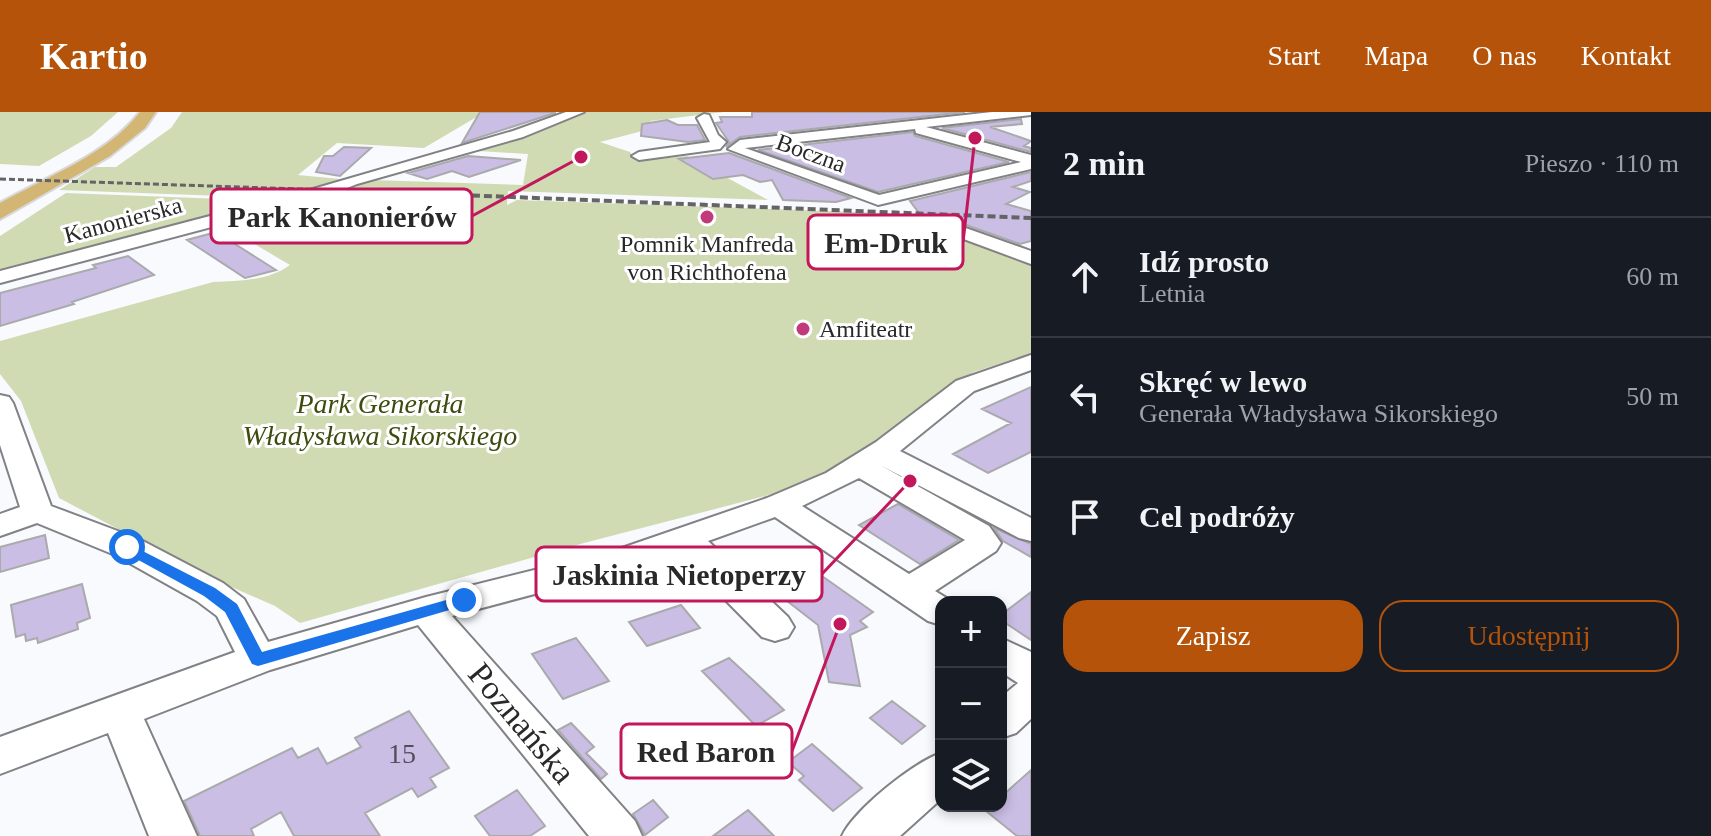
<!DOCTYPE html>
<html lang="pl">
<meta charset="utf-8">
<style>
:root{--surface:#171b24;--page:#242831;--text:#f1f3f6;--muted:#9ea1a6;--line:#363941;--accent:#b45309}
body{margin:0;font-family:Georgia,serif;background:var(--page);color:var(--text)}
.controls{position:absolute;right:24px;bottom:24px;display:grid;overflow:hidden;border-radius:16px;box-shadow:0 4px 12px #0003}
.controls button{width:72px;height:72px;display:grid;place-items:center;padding:0;border:0;border-bottom:2px solid var(--line);background:var(--surface);color:var(--text);font:40px sans-serif}
.stop{position:absolute;width:24px;height:24px;margin:-18px;border:6px solid #1a73e8;border-radius:50%;background:#fff}
.stop.end{background:#1a73e8;border-color:#fff;box-shadow:0 2px 8px #0008}
.list{margin:0;padding:0;list-style:none}
h2{display:flex;justify-content:space-between;align-items:center;height:104px;margin:0;padding:0 32px;font-size:34px}
h2 small{font-size:26px;font-weight:400;color:var(--muted)}
.list li{display:grid;grid-template-columns:52px 1fr auto;gap:24px;align-items:center;box-sizing:border-box;height:120px;padding:0 32px;border-top:2px solid var(--line)}
.list b{display:block;font-size:30px;white-space:nowrap}
.list p{margin:0;font-size:26px;white-space:nowrap;color:var(--muted)}
.list em{font-size:26px;font-style:normal;color:var(--muted)}
.actions{display:flex;gap:16px;padding:24px 32px}
.actions a{flex:1;padding:18px 0;border:2px solid var(--accent);border-radius:24px;text-align:center;font-size:28px;color:var(--accent)}
.actions .main{background:var(--accent);color:#fff}
.icon{flex:none;width:44px;height:44px;fill:none;stroke:currentColor;stroke-width:2;stroke-linecap:round;stroke-linejoin:round}
.map{position:relative;flex:none;width:1031px;height:724px;overflow:hidden}
header{display:flex;align-items:center;gap:48px;box-sizing:border-box;height:112px;padding:0 40px;background:var(--accent);color:#fff}
header strong{font-size:38px}
nav{display:flex;gap:44px;margin-inline-start:auto;font-size:28px}
main{display:flex}
aside{flex:1;background:var(--surface)}
.map>svg:first-child{display:block}
.green{fill:#d0dbb4}
.building{fill:#cbbee4;stroke:#aaa9ac;stroke-width:2}
.lines{fill:none;stroke-linecap:round;stroke-linejoin:round}
.minor-casing{stroke:#818285;stroke-width:4}
.major-casing{stroke:#d8d8d9;stroke-width:4}
.minor{fill:#fff;fill-rule:evenodd}
.major{fill:#d3b673;fill-rule:evenodd}
.rail-far1{stroke:#646466;stroke-width:3;stroke-dasharray:6 3;stroke-linecap:butt}
.rail{stroke:#646466;stroke-width:4;stroke-dasharray:8 4;stroke-linecap:butt}
.route{fill:#1a73e8}
.poi-dot{fill:#c13b7b;stroke:#fff;stroke-width:3}
.labels{text-anchor:middle;dominant-baseline:central;stroke-width:6;stroke-linejoin:round;paint-order:stroke}
.far-street-label{font-size:24px;fill:#29292a;stroke:#fff}
.far-poi-label{font-size:24px;fill:#29292a;stroke:#fff}
.park-label{font-size:28px;font-style:italic;fill:#3e4b0e;stroke:#fff}
.near-number-label{font-size:28px;fill:#524e58}
.near-street-label{font-size:34px;fill:#29292a;stroke:#fff}
.leader{fill:none;stroke:#c2185b;stroke-width:3}
.callout-dot{fill:#c2185b;stroke:#fff;stroke-width:3}
.callout{fill:#fff;stroke:#c2185b;stroke-width:3}
.callout-label{font-size:30px;text-anchor:middle;font-weight:bold;fill:#29292a}
</style>
<header>
<strong>Kartio</strong>
<nav><a>Start</a><a>Mapa</a><a>O nas</a><a>Kontakt</a></nav>
</header>
<main>
<div class="map">
<svg width="1031" height="724" viewBox="0 0 1031 724">
<rect width="100%" height="100%" fill="#f9fafe"/>
<path class="green" d="M0,0H118L91,24L39,54L0,52Z
M182,0H485L424,36L337,31L298,63L340,67L302,81L278,86L59,78L95,55H116L171,16Z
M586,0H724L650,9V17L600,30L630,40L636,49L687,44L768,88L508,79L507,93L517,88L914,102L1031,154V242L974,260L945,277L839,357L796,376L584,431L300,511L275,494L211,466L59,386L21,289L0,262V229L213,170C239,169 268,169 290,153L222,113L286,96L331,88L336,80L372,68L523,73L528,42L479,39L539,20Z
M66,81L275,89L0,158V124Z"/>
<path class="building" d="M480,0H555V1L462,31Z
M752,0H965L740,25L726,35L729,30L716,11L722,10L720,5H752Z
M1021,7L1022,12L990,15L1031,29L1024,34L1031,36V40L942,16Z
M667,8L678,13H697L705,28L688,30L641,24L642,12Z
M913,20L915,24L1009,50L878,80L758,38Z
M344,35L371,36L340,64L316,60L324,44H333Z
M729,41L851,86L836,90L783,88L772,68L760,70L743,63L713,67L679,47Z
M468,44L521,48L469,65L452,59L427,67L408,61Z
M1031,60V69L1013,75L1030,80L1006,92L1031,99V129L1020,132L941,104L935,106L919,101L910,89Z
M216,120L276,158L245,166L187,128Z
M128,144L154,163L72,190L74,192L0,214V181L96,156L93,153Z
M1031,275V340L988,361L953,342L1011,311L982,297Z
M898,392L959,428L920,452L859,413Z
M994,416L1031,432V445L1003,429Z
M45,423L49,446L0,460V435Z
M795,450L811,452L812,457L873,500L860,509L867,515L850,523L860,574L829,570L818,513L760,468Z
M82,472L90,506L77,511L78,517L38,531L37,526L26,529L25,522L16,525L11,493Z
M1031,480V528L1001,508V503Z
M681,493L700,516L647,534L629,510Z
M576,526L609,569L563,587L532,542Z
M729,546L755,570L784,598L756,614L702,559Z
M892,589L925,614L902,632L870,606Z
M409,599L449,656L430,666L436,675L418,685L412,676L365,701L380,724H294L281,700L251,717L254,724H200L184,689L292,636L298,646L318,636L327,652L361,635L355,626Z
M571,611L594,635L586,641L607,662L601,667L558,618Z
M812,632L862,676L833,699L799,668L804,664L788,650Z
M1031,658V724H1017L986,699L991,694H1001V685Z
M517,678L545,714L530,724H490L475,704Z
M653,688L668,705L645,723L633,702Z
M748,698L774,724H713Z"/>
<g class="lines">
<defs>
<path id="minor" d="M566,0H584L523,25L357,72L325,85L0,171V159L313,77L513,19Z
M992,0H1031V3L926,15L1031,43V57L878,93L728,37L740,28ZM915,17L916,21L1021,50L879,83L745,36Z
M704,2L709,3L718,23L726,30L720,37L639,48L632,44L639,40L710,30L697,6Z
M940,107L1031,139V152L934,116L931,112Z
M1031,243V258L974,279L900,339L1031,406V429L1019,426L880,353L989,414L1001,431L996,439L935,479L953,490H941V513L928,509L775,405L708,429L788,505L794,515L788,525L775,529L762,525L678,440L640,454L452,504L635,709L642,724H589L418,513L270,558L144,607L197,724H149L108,621L0,662V625L235,540L217,504L197,489L115,443L37,411L0,424V402L20,395L0,333V283L9,285L13,291L51,394L139,427L223,471L244,487L268,530L426,485L619,437L767,386L826,361L876,330L956,269ZM859,366L965,428L909,462L802,394Z
M1001,526L1031,540V607L1016,621L1001,626V585L1018,571L1001,560Z
M941,641V687L900,724H842C855,697 913,651 941,641Z"/>
<path id="major" d="M140,0H156L145,16L110,44L0,107V91C46,65 107,43 140,0Z"/>
</defs>
<use href="#minor" class="minor-casing"/>
<use href="#major" class="major-casing"/>
<use href="#minor" class="minor"/>
<use href="#major" class="major"/>
<path class="rail-far1" d="M0,67L449,82"/>
<path class="rail" d="M388,80L1031,106"/>
</g>
<path class="route" d="M127,431L215,476L237,492L262,540L464,483L472,488L470,492L258,554L252,552L225,500L204,484L122,439L120,435Z"/>
<g class="poi-dot">
<circle cx="707" cy="105" r="8"/>
<circle cx="803" cy="217" r="8"/>
</g>
<g class="labels">
<g class="far-street-label">
<text transform="translate(811 41) rotate(20)">Boczna</text>
<text transform="translate(123 108) rotate(-15)">Kanonierska</text>
</g>
<g class="far-poi-label">
<text x="707" y="132">Pomnik Manfreda<tspan x="707" dy="28">von Richthofena</tspan></text>
<text x="819" y="217" text-anchor="start">Amfiteatr</text>
</g>
<g class="park-label">
<text x="380" y="291">Park Generała<tspan x="380" dy="32">Władysława Sikorskiego</tspan></text>
</g>
<g class="near-number-label">
<text x="402" y="641">15</text>
</g>
<g class="near-street-label">
<text transform="translate(522 611) rotate(50)">Poznańska</text>
</g>
</g>
<path class="leader" d="M581 45L472 104M975 26L963 130M910 369L822 462M840 512L792 639"/>
<g class="callout-dot">
<circle cx="581" cy="45" r="8"/>
<circle cx="975" cy="26" r="8"/>
<circle cx="910" cy="369" r="8"/>
<circle cx="840" cy="512" r="8"/>
</g>
<g class="callout">
<rect x="211" y="77" width="261" height="54" rx="8"/>
<rect x="808" y="103" width="155" height="54" rx="8"/>
<rect x="536" y="435" width="286" height="54" rx="8"/>
<rect x="621" y="612" width="171" height="54" rx="8"/>
</g>
<g class="callout-label">
<text x="342" y="115">Park Kanonierów</text>
<text x="886" y="141">Em-Druk</text>
<text x="679" y="473">Jaskinia Nietoperzy</text>
<text x="706" y="650">Red Baron</text>
</g>
</svg>
<div class="controls">
<button>+</button>
<button>−</button>
<button><svg class="icon" aria-label="layers" viewBox="0 0 24 24"><path d="M12 4l9 5-9 5-9-5zM3 14l9 5 9-5"/></svg></button>
</div>
<div class="stop" style="left:127px;top:435px"></div>
<div class="stop end" style="left:464px;top:488px"></div>
</div>
<aside>
<h2>2 min<small>Pieszo · 110 m</small></h2>
<ul class="list">
<li><svg class="icon" aria-label="ahead" viewBox="0 0 24 24"><path d="M12 20V5M6 11l6-6 6 6"/></svg><div><b>Idź prosto</b><p>Letnia</p></div><em>60 m</em></li>
<li><svg class="icon" aria-label="left" viewBox="0 0 24 24"><path d="M17 20v-9H6M10 6l-5 5 5 5"/></svg><div><b>Skręć w lewo</b><p>Generała Władysława Sikorskiego</p></div><em>50 m</em></li>
<li><svg class="icon" aria-label="arrive" viewBox="0 0 24 24"><path d="M6 21V4h12l-3 4 3 4H6"/></svg><div><b>Cel podróży</b></div></li>
</ul>
<div class="actions"><a class="main">Zapisz</a><a>Udostępnij</a></div>
</aside>
</main>
